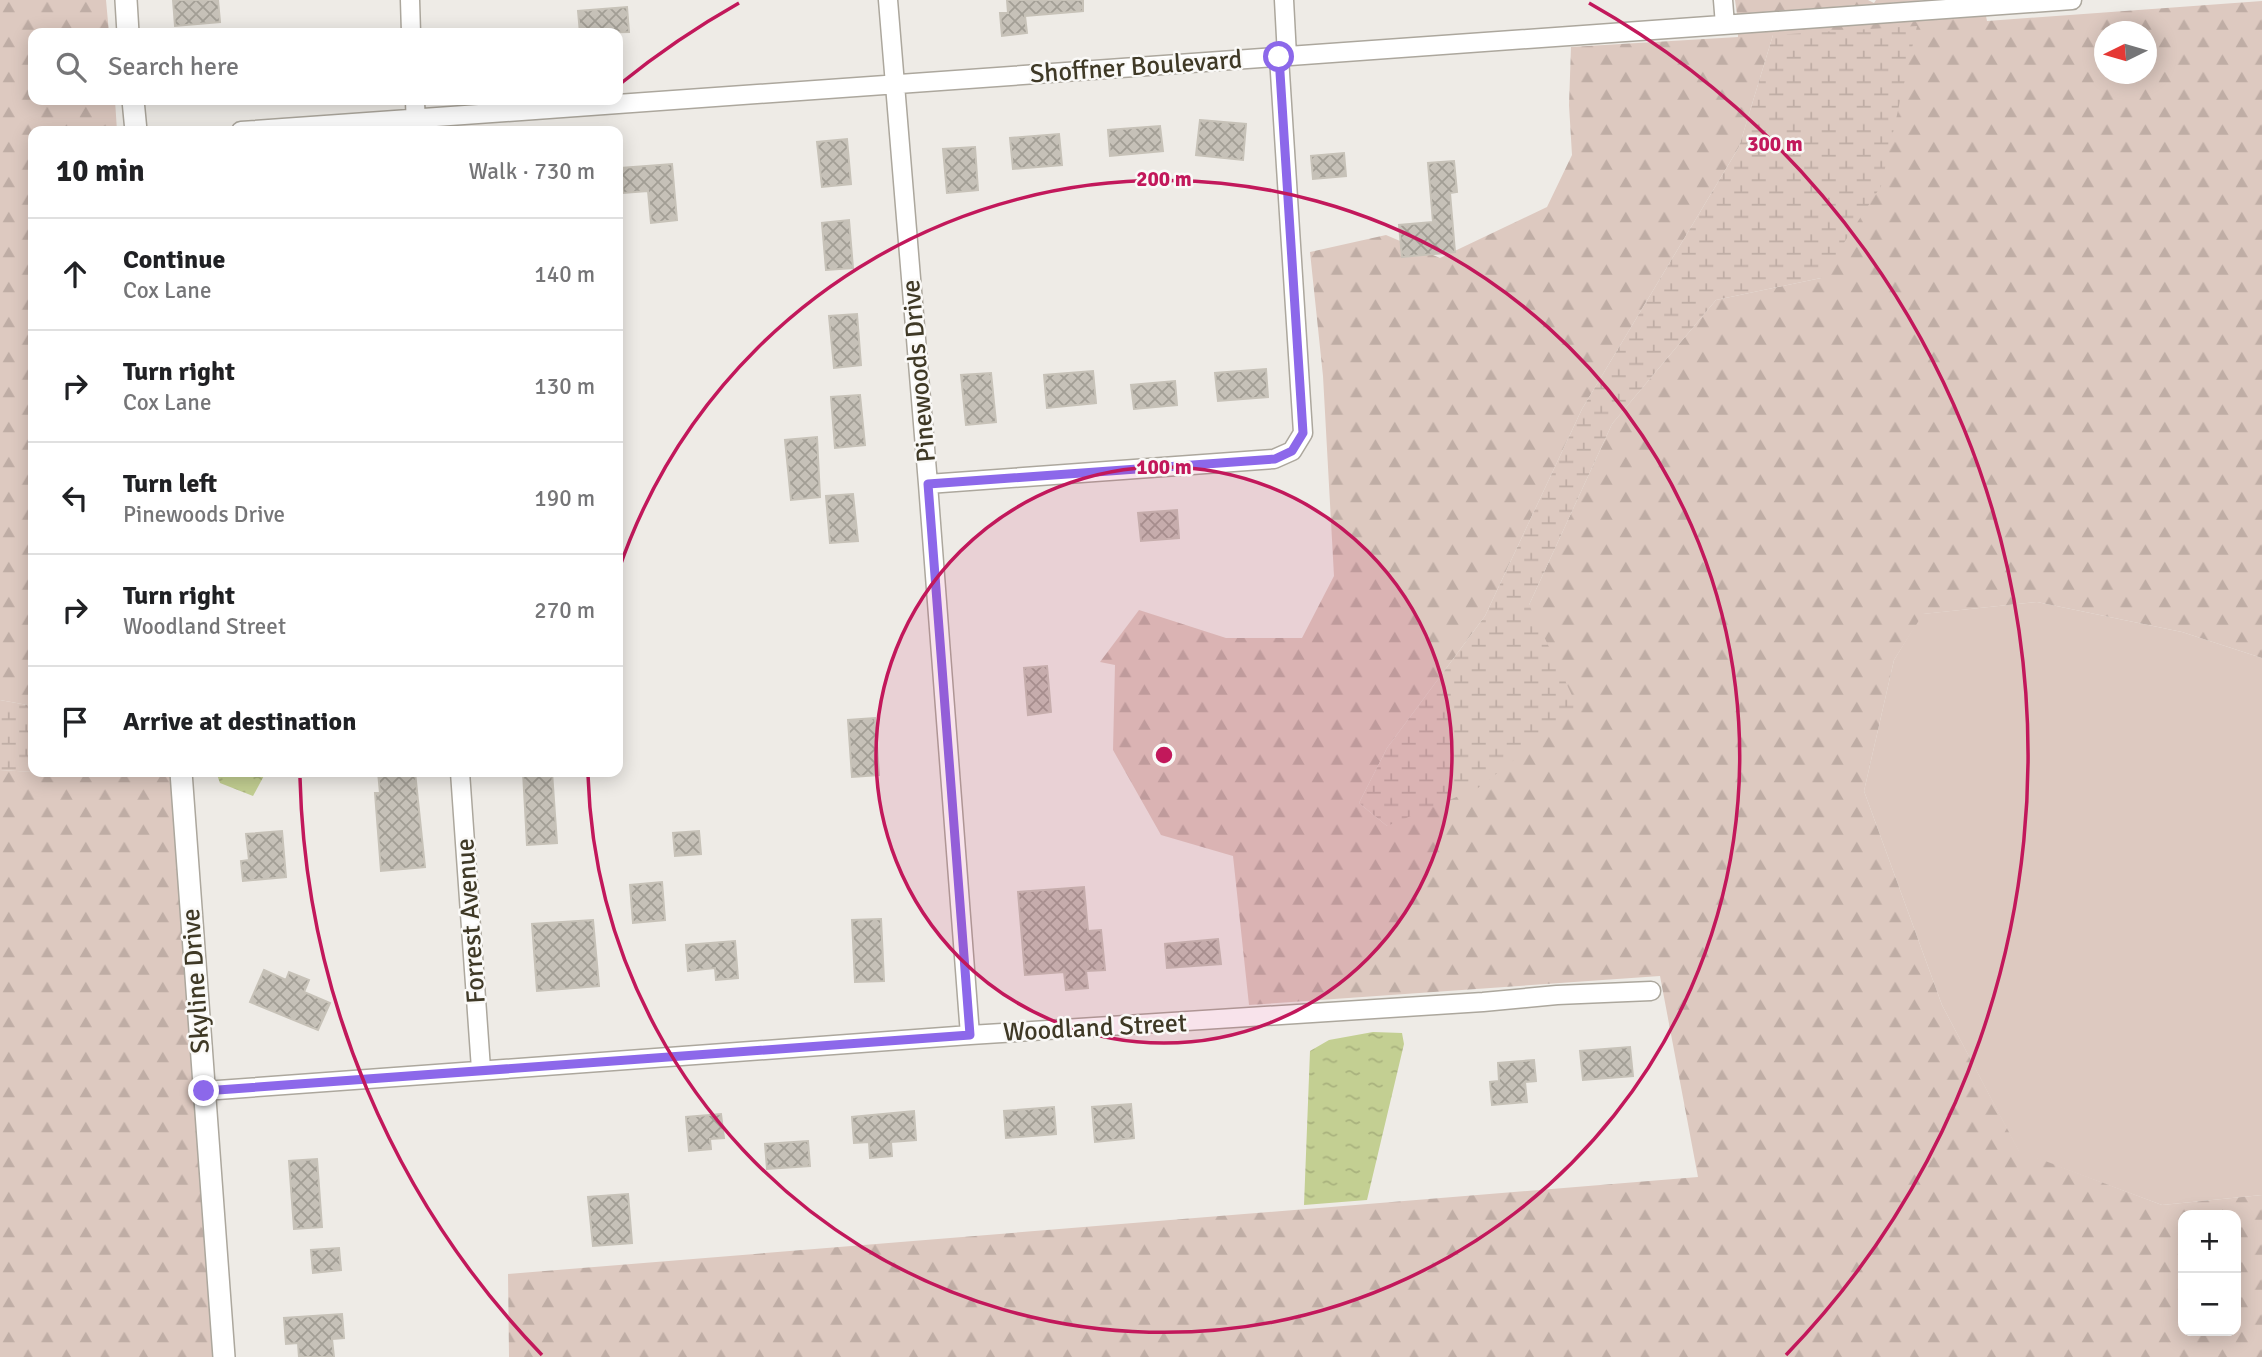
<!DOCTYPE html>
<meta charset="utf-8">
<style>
:root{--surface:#fff;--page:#f2f2f2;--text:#202124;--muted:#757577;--line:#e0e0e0}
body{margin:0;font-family:Signika,sans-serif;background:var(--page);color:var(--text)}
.controls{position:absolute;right:21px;bottom:21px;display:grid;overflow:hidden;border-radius:14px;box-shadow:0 4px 18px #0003}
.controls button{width:63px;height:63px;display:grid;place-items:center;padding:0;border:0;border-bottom:2px solid var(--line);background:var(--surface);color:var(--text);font:35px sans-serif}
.compass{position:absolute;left:2094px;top:21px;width:63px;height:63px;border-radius:50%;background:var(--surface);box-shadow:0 4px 18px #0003;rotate:265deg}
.stop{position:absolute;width:21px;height:21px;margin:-16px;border:5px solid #8c68ea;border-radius:50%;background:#fff}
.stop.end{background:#8c68ea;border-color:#fff;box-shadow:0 2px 7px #0008}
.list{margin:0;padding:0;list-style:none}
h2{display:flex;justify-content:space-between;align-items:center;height:91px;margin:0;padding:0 28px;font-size:30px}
h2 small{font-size:23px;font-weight:400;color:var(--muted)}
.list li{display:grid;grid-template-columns:46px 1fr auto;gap:21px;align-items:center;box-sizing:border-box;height:112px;padding:0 28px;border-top:2px solid var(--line)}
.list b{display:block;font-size:26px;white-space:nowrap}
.list p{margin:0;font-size:23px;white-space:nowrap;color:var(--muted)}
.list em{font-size:23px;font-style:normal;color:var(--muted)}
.icon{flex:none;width:38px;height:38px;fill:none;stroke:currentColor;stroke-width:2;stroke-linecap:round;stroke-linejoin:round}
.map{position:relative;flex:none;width:2262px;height:1357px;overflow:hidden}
.search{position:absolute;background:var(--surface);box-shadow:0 4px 18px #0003;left:28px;top:28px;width:595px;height:77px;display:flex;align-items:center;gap:18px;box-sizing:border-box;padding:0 24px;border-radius:14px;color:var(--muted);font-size:26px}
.panel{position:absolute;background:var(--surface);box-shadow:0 4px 18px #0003;left:28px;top:126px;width:595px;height:651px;border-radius:14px}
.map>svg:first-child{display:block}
.grass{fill:#ddc9c0}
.forest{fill:url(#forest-firs);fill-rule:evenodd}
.wetland{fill:url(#wetland-marsh)}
.water{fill:url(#water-ripples)}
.building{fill:url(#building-cross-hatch);stroke:#c7c2b8;stroke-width:2}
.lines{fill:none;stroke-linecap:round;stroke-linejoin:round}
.minor-casing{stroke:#aca79d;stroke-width:21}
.tertiary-casing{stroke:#aca79d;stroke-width:24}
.minor{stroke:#fff;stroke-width:18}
.tertiary{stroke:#fff;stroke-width:21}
.route{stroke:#8c68ea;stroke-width:9}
.ring{fill:none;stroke:#c2185b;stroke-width:3.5}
.labels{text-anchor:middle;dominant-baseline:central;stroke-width:5;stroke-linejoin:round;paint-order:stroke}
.street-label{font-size:26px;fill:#3f3926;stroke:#faf9f7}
.centre{fill:#c2185b;stroke:#faf9f7;stroke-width:3.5}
.ring-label{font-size:21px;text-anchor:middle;font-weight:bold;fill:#c2185b;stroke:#faf9f7;stroke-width:5;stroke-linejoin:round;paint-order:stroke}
</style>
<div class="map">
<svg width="2262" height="1357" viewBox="0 0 2262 1357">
<defs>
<pattern id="forest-firs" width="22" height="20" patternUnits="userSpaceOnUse" patternTransform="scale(1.75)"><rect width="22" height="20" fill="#ddc9c0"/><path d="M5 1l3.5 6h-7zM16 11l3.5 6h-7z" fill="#bfada5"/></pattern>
<pattern id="wetland-marsh" width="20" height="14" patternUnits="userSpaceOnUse" patternTransform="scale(1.75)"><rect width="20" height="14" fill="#ddc9c0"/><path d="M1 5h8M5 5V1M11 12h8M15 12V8" fill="none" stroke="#bfada5"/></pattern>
<pattern id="water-ripples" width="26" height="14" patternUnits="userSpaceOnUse" patternTransform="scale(1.75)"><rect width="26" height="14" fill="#c3cf92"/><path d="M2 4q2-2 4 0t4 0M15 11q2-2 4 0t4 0" fill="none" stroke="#a9b27e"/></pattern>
<pattern id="building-cross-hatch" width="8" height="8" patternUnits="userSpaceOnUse" patternTransform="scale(1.75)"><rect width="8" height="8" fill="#c6c1b8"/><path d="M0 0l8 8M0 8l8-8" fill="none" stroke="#a29e95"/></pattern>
</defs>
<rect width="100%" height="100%" fill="#eeebe6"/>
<path class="grass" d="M2037,602L2182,632L2262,658V1195L2162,1205L2019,1152L1942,1005L1864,791L1894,660L1922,614Z"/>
<path class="forest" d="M0,0H106L109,33H33V100H115L117,131H33V706L0,700Z
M1735,0H1868L1874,3L1876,0H1929L1737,14Z
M2262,1V658L2182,632L2037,602L1923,614L1894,660L1864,791L1942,1005L2019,1151L2162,1205L2262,1195V1357H509L508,1274L1698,1177L1660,976L1249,1005L1233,856L1161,835L1113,750L1115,665L1100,662L1139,610L1226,638H1302L1334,576L1323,376L1310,252L1386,235L1440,258L1547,207L1572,155L1569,105L1571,47L1738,37V33L1986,16L1987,21ZM2104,32H2146V74H2104ZM1773,35L1821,278L1716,300L1612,424L1529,605L1387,826L1359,803L1387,748L1485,616L1582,409L1739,147ZM2183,1215H2236V1331H2183Z
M0,770L86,775L92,772H170L213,1357H0Z"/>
<path class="wetland" d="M1917,26L1881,186L1821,278L1716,300L1612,424L1529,605L1579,710L1478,788L1387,826L1359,803L1387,748L1485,616L1582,409L1739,147L1773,35Z
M0,700L33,706V772L0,770Z"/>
<path class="water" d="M216,772H266L253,796L220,783Z
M1373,1032L1402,1033L1404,1044L1367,1200L1304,1205L1310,1051L1329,1040Z"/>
<path class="building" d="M173,0H218L220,22L175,26Z
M1007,0H1083V11L1025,16L1027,33L1002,36L1000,13H1008Z
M627,7L629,32L580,33L578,11Z
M1200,120L1246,124L1243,160L1196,155Z
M1160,126L1163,151L1110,156L1108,130Z
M1059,134L1062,165L1013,169L1010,138Z
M847,139L851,184L822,187L817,142Z
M975,147L978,190L947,193L943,149Z
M1344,153L1346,176L1313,179L1311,156Z
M1454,161L1457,192L1450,193L1455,252L1402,257L1399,225L1433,222L1428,163Z
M672,164L677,220L651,223L648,191L623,193L621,168Z
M849,220L853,268L826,270L822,223Z
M857,314L861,365L834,368L829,316Z
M1266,369L1268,397L1218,401L1215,373Z
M1093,371L1096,403L1047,408L1044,375Z
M991,373L996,422L966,425L961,375Z
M1175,381L1177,405L1134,409L1131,385Z
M860,395L865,445L835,448L831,397Z
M817,437L820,497L791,500L785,440Z
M853,494L858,541L830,543L826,496Z
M1177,510L1179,538L1141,541L1138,513Z
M1047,666L1051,712L1028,715L1024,668Z
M875,718L879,775L852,777L848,720Z
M378,772H415L425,867L381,871L375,793H380Z
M523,772H552L557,843L527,845Z
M282,831L286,877L243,881L241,861L249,860L246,834Z
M699,831L701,854L675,856L673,833Z
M662,882L665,920L633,923L630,885Z
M1084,887L1088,931L1101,930L1105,970L1086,971L1088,988L1066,990L1064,972L1025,975L1018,892Z
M881,919L884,981L855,982L852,920Z
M593,920L599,986L537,991L532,924Z
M1218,939L1221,964L1167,968L1165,944Z
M735,941L738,978L716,980L715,968L688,971L686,945Z
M264,970L286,980L289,972L309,980L304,992L330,1003L318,1030L250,1002Z
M1630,1047L1633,1076L1583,1080L1580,1051Z
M1534,1060L1536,1081L1525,1082L1527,1102L1492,1105L1490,1082L1499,1081L1498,1063Z
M1131,1104L1134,1138L1095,1142L1092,1107Z
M1054,1107L1056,1134L1006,1138L1004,1111Z
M914,1111L916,1140L891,1142L892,1156L870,1158L869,1142L854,1143L852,1117Z
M721,1114L724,1138L710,1139L711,1149L689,1151L686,1117Z
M808,1141L810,1166L767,1169L765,1144Z
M317,1159L322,1227L294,1229L289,1161Z
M628,1194L632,1243L593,1246L588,1197Z
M339,1248L341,1270L313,1273L311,1250Z
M342,1314L344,1338L332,1339L334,1357H299L298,1343L286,1344L284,1318Z"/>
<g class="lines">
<defs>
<path id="minor" d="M410,0L411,33
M888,0L928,484L970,1035
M1284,0L1287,56
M1723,0L1725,25
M415,100L416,131
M241,131L2072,0
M928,484L1274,459L1292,451L1303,433L1279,57
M460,772L481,1069
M204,1091L970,1035L1483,1002L1557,995L1651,991"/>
<path id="tertiary" d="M126,0L128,33
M133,100L136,131
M181,772L224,1357"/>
</defs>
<use href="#minor" class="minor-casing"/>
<use href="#tertiary" class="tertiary-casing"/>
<use href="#minor" class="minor"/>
<use href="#tertiary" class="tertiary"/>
</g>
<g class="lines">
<path class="route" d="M204,1091L970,1035L928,484L1275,459L1292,451L1303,433L1279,57"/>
</g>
<circle cx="1164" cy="755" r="288" fill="#c2185b" fill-opacity=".12"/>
<g class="ring">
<circle cx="1164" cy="755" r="288"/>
<path d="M618 572A576 576 0 1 1 588 775"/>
<path d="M542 1355A864 864 0 0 1 300 778M620 84A864 864 0 0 1 739 3M1589 3A864 864 0 0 1 1786 1355"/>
</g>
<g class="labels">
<g class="street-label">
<text transform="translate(1136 67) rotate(-4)">Shoffner Boulevard</text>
<text transform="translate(919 371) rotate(-95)">Pinewoods Drive</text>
<text transform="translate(471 921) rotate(-94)">Forrest Avenue</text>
<text transform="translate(196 981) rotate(-94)">Skyline Drive</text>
<text transform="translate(1095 1028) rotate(-3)">Woodland Street</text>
</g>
</g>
<circle cx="1164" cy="755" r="10" class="centre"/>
<g class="ring-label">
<text x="1775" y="151">300 m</text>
<text x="1164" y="186">200 m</text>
<text x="1164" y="474">100 m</text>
</g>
</svg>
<div class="controls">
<button>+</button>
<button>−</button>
</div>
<svg class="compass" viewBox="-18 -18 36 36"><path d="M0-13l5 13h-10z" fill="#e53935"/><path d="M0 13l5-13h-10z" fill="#757577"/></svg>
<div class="stop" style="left:1279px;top:57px"></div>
<div class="stop end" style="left:204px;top:1091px"></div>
<div class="search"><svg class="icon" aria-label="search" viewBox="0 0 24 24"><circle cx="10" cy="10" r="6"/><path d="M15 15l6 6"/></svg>Search here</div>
<section class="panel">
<h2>10 min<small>Walk · 730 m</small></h2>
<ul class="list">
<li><svg class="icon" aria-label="ahead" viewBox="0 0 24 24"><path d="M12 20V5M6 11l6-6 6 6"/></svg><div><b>Continue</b><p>Cox Lane</p></div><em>140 m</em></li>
<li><svg class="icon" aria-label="right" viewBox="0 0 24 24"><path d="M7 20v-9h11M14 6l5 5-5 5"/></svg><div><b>Turn right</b><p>Cox Lane</p></div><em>130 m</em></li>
<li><svg class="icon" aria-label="left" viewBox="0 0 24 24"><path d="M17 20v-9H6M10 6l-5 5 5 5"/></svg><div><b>Turn left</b><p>Pinewoods Drive</p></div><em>190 m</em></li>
<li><svg class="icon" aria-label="right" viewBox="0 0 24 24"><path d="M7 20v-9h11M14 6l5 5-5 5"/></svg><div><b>Turn right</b><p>Woodland Street</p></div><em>270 m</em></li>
<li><svg class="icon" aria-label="arrive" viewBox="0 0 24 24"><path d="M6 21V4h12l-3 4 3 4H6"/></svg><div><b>Arrive at destination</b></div></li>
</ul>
</section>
</div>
